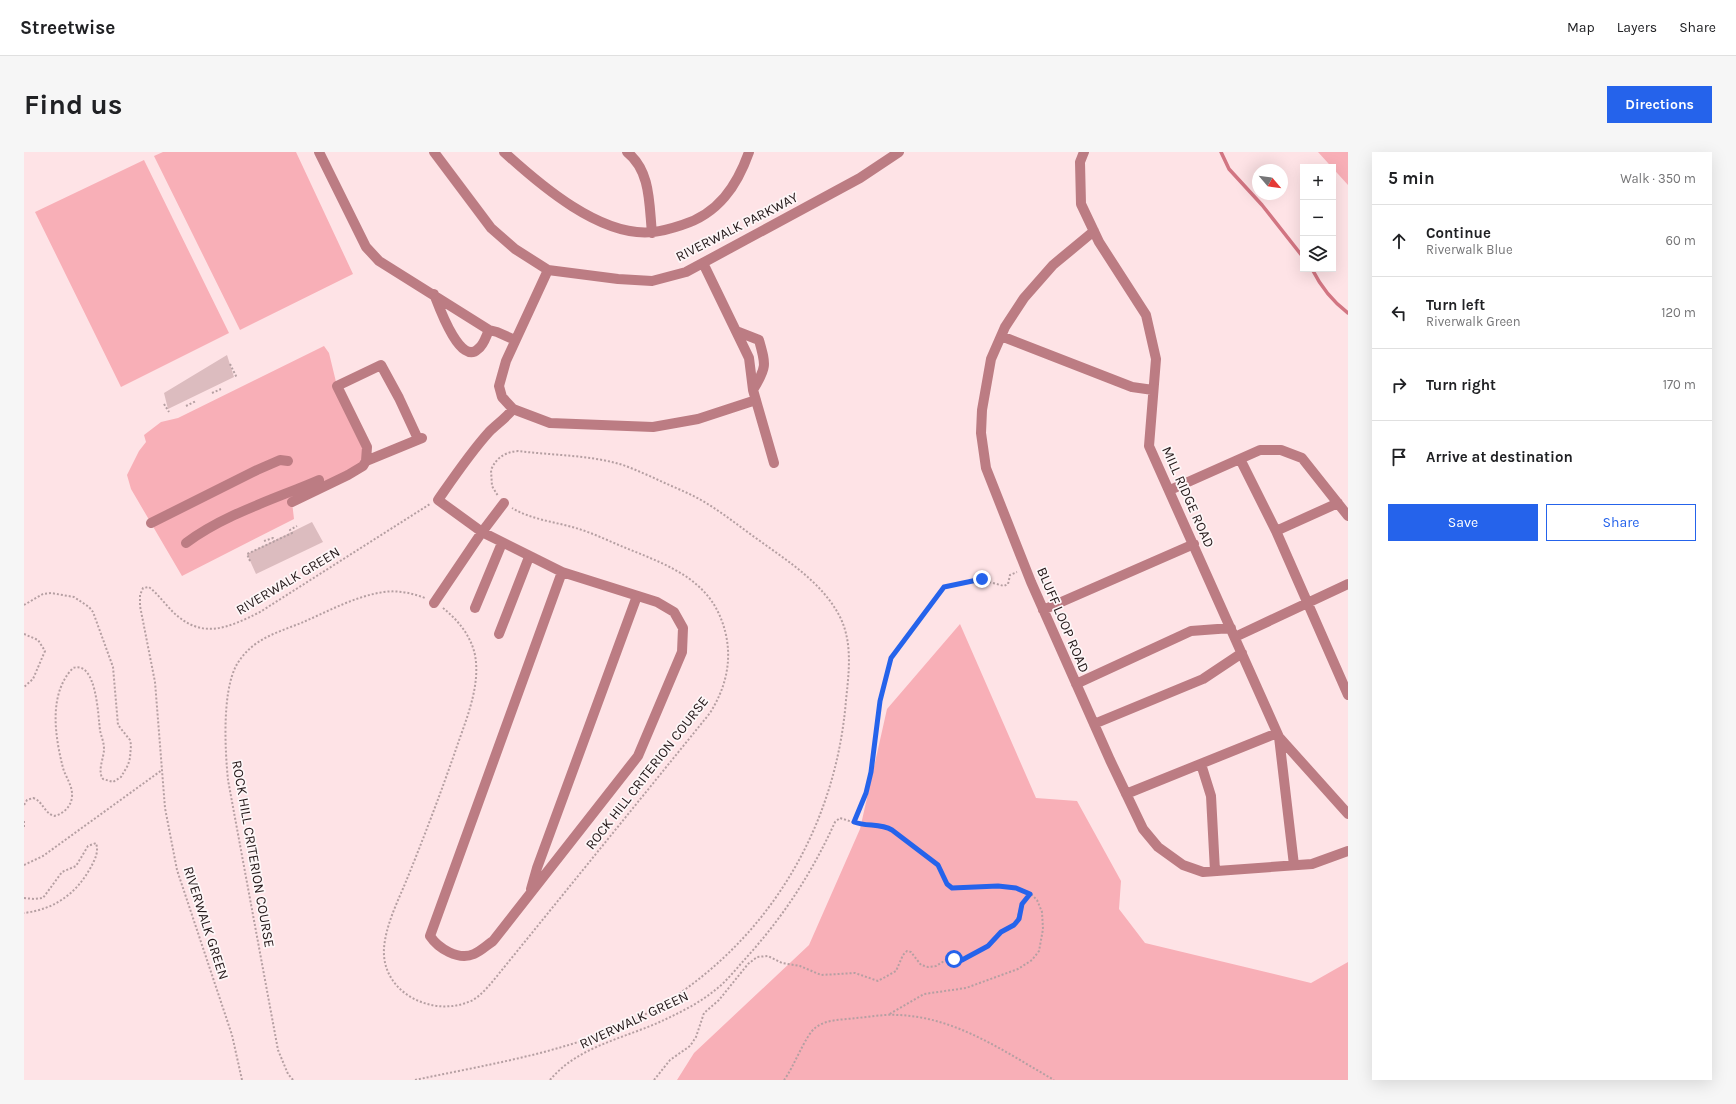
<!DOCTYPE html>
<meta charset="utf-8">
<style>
:root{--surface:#fff;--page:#f6f6f6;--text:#202124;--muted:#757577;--line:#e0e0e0;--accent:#2563eb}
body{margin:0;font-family:Karla,sans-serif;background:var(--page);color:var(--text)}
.controls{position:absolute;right:12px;top:12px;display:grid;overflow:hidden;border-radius:0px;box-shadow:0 4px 16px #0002}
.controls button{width:36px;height:36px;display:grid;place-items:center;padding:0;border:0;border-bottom:1px solid var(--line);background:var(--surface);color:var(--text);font:20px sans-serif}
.compass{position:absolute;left:1228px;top:12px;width:36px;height:36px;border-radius:50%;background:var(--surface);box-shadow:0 4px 16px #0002;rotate:119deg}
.stop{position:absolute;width:12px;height:12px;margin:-9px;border:3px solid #2563eb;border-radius:50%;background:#fff}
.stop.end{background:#2563eb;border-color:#fff;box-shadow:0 1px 4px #0008}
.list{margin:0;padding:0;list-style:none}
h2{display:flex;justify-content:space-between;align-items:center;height:52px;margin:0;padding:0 16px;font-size:17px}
h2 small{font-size:13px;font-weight:400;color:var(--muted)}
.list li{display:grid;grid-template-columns:26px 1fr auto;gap:12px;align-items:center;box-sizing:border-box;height:72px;padding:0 16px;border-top:1px solid var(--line)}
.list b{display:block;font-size:15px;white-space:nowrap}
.list p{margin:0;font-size:13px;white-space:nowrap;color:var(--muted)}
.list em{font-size:13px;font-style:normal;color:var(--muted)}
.actions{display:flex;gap:8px;padding:12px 16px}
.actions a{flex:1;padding:9px 0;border:1px solid var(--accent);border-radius:0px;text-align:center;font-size:14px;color:var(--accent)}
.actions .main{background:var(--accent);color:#fff}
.icon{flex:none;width:22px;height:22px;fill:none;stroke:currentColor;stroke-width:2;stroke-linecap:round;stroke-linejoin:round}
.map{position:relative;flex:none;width:1324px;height:928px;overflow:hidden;border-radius:0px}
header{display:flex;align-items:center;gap:24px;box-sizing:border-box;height:56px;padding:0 20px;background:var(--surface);border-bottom:1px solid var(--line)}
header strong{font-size:19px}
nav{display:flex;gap:22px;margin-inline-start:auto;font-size:14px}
.intro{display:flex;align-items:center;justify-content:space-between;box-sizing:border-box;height:96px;padding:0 24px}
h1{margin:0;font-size:28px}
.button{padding:10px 18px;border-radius:0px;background:var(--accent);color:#fff;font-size:14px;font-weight:700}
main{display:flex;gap:24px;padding:0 24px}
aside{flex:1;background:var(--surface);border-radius:0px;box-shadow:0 4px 16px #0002}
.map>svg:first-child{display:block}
.green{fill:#f8afb7}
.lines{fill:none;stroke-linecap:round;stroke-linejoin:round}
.stream{stroke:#d27582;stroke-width:3.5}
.building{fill:#dcbcbf}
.path{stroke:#b59fa2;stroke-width:2;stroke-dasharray:2 2;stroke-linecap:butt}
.minor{stroke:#bc7c83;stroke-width:10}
.route{stroke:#2563eb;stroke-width:5}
.labels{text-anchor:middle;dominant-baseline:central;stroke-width:3.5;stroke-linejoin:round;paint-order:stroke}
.street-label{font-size:14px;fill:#241819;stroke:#fdf6f7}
</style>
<header>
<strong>Streetwise</strong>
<nav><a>Map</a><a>Layers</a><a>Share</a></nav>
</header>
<div class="intro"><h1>Find us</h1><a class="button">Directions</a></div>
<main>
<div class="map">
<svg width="1324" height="928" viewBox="0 0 1324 928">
<rect width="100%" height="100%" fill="#fee3e6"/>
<path class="green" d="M139,0H272L329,122L216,178L130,4Z
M1294,0H1324V33Z
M120,8L205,181L97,235L11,60Z
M300,194L305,201L313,234L343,295L342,309L268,350L270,367L158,424L107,337L103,323L115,299L122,290L120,283L137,270L154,266Z
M936,472L1012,646L1053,649L1097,729L1095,757L1121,791L1287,831L1324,810V928H653L670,901L785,793L836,677L863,557Z"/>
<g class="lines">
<path class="stream" d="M1197,0L1205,17L1238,53L1279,105
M1288,117C1297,135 1308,149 1324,161"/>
</g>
<path class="building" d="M203,203L210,225L144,257L140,241Z
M288,370L299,390L232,422L223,402Z"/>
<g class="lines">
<path class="path" d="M206,212L213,226
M188,241L197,237
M140,252L145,260
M162,254L172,249
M240,389L249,386L250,389
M226,409L223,402L268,381L266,378L273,374
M0,453L19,442L27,441L50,445L65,455L69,460L89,515L94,573L106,588L107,593L106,606L104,613L97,625L89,630L79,627C73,619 80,606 80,597C80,590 77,584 76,578C74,565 73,508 49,516C24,542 31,584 39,616C42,626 49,634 48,645C47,655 39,662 30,664C20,661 19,649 9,646L3,648L0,653
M419,456C434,468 447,484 451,503C457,535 441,570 431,600C416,643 400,685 383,727C374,749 362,772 360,796C357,842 411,867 449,848C457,843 463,836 469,829L686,561C701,537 708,511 702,483C690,429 648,415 602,396C587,390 571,382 555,377C533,370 508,368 488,356
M0,482L14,488L21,499L9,527L0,535
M0,669V677
M830,670L842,641L847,620L856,549L867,506L920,435L954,427L980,434L984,432L986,423L993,420
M0,713L19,704L138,618
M0,746L10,747L19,746L38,720L52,714L64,694L72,691C75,700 71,707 67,715C52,742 31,757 0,761
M218,928L208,883L153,718L141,656L131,530L116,454V443L119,436L125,435C134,442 141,452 149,460C178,488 204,476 236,460L406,352
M269,928L264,922L254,898L204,628C201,598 198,541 212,514C217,505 224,497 233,491C246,482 262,477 277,471C303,460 331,444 360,440C374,438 388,441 401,446
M391,928C475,910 567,897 641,851C747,784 812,673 822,548C825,520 829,489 815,463C797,430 765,410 736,389C716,375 698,360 677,348C661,339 644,333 628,325C616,320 604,314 592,311C561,303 526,303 494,299C481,300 472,306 467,318L468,334L474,344
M526,928C554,894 602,886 640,868C657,860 675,851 690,839C702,830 712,817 722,806C759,765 788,721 811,670L816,666L838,673L860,674L868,678L914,713L923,732L928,736L985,734L997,737L1007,742L1013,748L1018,760L1019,777L1015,799L1008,808L994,817L942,836L900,842L864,863
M630,928L646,908L666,894L672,885L680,861L695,848L724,812L733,805L744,804L758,811L776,814L797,823L831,821L854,829L872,819L879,803L883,799L887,800L897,813L904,815L912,814L925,806L936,809L964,794L977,780L992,770L998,752L1006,742
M760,928C770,915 781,884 791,876C802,867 818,868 832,866C846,865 860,862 874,863C932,865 981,900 1030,928"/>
<path class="minor" d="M295,0L342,95L355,109L465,178L473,180L491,188
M410,0L467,76L491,97L524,118L594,127L628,129L662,120L836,26L875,0
M480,0C515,32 577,86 629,80C639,79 649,76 658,73C694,62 713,34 725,0
M603,0C627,19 625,52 628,81
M1060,0L1056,10L1057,52L1075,90L1122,163L1132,207L1125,294L1255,585L1270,713
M1070,79L1029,113L1000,146L981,175L967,207L958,258L957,281L962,316L1007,430L1086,608L1119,677L1134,695L1159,713L1179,720L1288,712L1324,699
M679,111L725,206L729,238L750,311
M524,118L482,209L475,234L478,245L489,257L526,271L629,275L674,267L732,248
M410,142C414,152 436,215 454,197C460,193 462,184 465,178
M712,179L735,188C742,213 743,215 729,238
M977,184L1108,235L1129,238
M1216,307L1252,379
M342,309L398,286
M1146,338L1236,298H1257L1278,306L1324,364
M268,350L324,323L339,314L342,309L343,295L313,234L357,213L375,246L394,287
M480,351L458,380L414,348C430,325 446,301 465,280C473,272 482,266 489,257
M1314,351L1252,379L1324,543
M127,371L233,318L256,308L264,309
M162,391C201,362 251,347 295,328
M410,451L458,380L538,420L633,450L650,460L659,476L658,500L614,604L469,789C463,793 457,799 450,802C434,809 414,796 406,784L538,420
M451,456L478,391
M1019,458L1170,392
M475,482L505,405
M1211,485L1324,432
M1052,532L1167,479L1207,476
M1070,572L1179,527L1218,501
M1255,585L1324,662
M1177,612L1187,644L1191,719
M1102,642L1253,581
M507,737L513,716L613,444"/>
</g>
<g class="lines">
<path class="route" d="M930,807L938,808L964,794L977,780L990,773L995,767L998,752L1006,742L992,736L974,734L928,736L923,732L914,713L868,678C856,671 843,675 830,670L842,641L847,620L856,549L867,506L920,435L958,427"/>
</g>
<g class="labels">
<g class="street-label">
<text transform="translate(713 75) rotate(-27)">RIVERWALK PARKWAY</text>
<text transform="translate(1164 345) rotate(66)">MILL RIDGE ROAD</text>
<text transform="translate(264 429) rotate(-31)">RIVERWALK GREEN</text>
<text transform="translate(1039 468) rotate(67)">BLUFF LOOP ROAD</text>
<text transform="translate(623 621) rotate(-52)">ROCK HILL CRITERION COURSE</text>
<text transform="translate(229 702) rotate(80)">ROCK HILL CRITERION COURSE</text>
<text transform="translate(182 771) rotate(72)">RIVERWALK GREEN</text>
<text transform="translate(610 868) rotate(-25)">RIVERWALK GREEN</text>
</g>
</g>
</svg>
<div class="controls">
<button>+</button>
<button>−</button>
<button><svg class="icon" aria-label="layers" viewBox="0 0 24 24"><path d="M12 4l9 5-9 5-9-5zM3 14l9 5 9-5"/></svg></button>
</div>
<svg class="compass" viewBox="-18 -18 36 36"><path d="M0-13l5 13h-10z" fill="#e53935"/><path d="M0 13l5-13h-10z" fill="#757577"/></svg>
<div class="stop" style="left:930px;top:807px"></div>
<div class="stop end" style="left:958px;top:427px"></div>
</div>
<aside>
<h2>5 min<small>Walk · 350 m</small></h2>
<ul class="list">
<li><svg class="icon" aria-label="ahead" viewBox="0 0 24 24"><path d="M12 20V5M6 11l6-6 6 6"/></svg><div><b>Continue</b><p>Riverwalk Blue</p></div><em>60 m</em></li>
<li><svg class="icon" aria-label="left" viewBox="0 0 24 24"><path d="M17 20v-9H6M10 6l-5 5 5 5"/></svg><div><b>Turn left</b><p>Riverwalk Green</p></div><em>120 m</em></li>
<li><svg class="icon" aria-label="right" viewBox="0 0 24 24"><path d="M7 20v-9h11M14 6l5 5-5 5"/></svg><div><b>Turn right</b></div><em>170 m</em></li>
<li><svg class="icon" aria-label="arrive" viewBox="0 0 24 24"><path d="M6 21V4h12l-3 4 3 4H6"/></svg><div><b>Arrive at destination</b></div></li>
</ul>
<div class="actions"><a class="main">Save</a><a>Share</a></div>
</aside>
</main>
